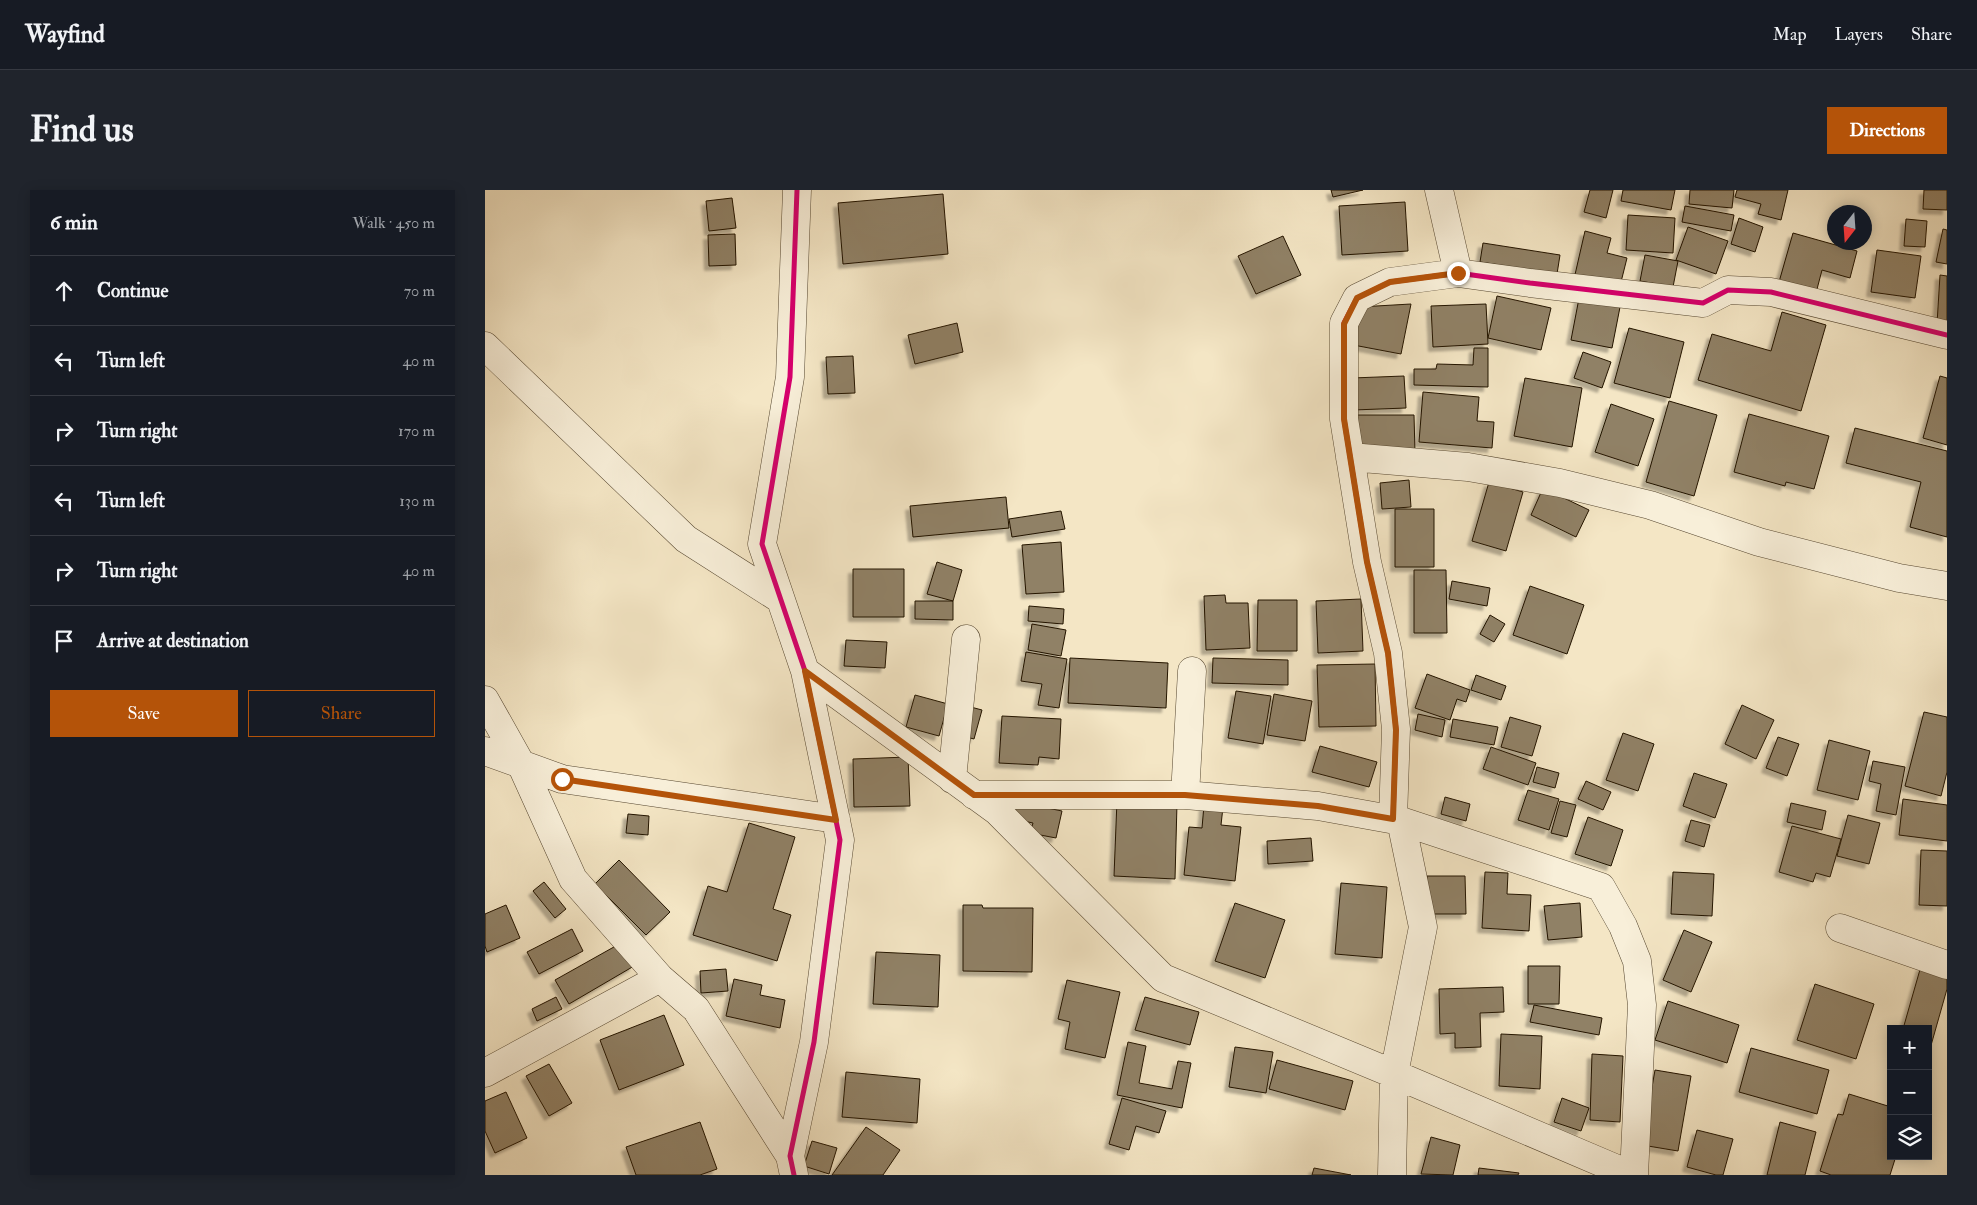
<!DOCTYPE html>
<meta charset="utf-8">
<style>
:root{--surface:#171b24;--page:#20242c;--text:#f1f3f6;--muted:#9ea1a6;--line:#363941;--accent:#b45309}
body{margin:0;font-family:"IM FELL Double Pica",serif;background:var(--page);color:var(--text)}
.controls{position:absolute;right:15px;bottom:15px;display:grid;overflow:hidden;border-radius:0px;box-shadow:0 2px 12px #0003}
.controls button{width:45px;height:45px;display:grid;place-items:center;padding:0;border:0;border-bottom:1px solid var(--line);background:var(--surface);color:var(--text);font:25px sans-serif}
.compass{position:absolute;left:1342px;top:15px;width:45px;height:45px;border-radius:50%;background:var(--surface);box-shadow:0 2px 12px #0003;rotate:197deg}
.stop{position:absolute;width:15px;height:15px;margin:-11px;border:4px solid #b45309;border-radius:50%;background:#fff}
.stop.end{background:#b45309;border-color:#fff;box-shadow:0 1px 5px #0008}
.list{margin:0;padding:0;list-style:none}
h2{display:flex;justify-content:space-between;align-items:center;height:65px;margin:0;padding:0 20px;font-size:21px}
h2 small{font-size:16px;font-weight:400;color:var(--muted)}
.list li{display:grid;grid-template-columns:32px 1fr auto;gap:15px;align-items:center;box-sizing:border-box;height:70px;padding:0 20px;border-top:1px solid var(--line)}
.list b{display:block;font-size:19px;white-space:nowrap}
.list em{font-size:16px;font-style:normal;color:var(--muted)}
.actions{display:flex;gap:10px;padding:15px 20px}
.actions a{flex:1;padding:11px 0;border:1px solid var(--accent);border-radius:0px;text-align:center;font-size:18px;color:var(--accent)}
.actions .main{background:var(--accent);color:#fff}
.icon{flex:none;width:28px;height:28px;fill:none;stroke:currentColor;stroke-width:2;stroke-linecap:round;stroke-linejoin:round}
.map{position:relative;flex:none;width:1462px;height:985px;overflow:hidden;border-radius:0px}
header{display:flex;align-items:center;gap:30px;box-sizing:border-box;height:70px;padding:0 25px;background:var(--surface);border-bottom:1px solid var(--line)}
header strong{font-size:24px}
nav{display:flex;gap:28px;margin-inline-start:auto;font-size:18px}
.intro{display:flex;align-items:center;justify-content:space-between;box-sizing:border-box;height:120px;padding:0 30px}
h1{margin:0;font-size:35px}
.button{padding:12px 22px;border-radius:0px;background:var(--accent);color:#fff;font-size:18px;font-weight:700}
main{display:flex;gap:30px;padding:0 30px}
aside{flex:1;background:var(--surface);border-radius:0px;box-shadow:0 2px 12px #0003}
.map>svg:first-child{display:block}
.building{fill:#908166;stroke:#231400;filter:url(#shadow)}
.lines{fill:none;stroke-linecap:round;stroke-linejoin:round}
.minor-casing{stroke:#574831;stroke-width:29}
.minor{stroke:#f8efd9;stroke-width:28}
.cycleway-casing{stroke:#f8efd9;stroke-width:8}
.cycleway{stroke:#d6006c;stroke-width:5}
.route{stroke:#b45309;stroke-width:6}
</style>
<header>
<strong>Wayfind</strong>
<nav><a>Map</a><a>Layers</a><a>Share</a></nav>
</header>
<div class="intro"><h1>Find us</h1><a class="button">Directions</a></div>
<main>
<aside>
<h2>6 min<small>Walk · 450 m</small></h2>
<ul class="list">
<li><svg class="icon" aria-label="ahead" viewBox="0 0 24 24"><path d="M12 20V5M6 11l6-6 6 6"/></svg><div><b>Continue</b></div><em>70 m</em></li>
<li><svg class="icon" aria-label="left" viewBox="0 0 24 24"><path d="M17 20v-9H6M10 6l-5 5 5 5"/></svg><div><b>Turn left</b></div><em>40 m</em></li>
<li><svg class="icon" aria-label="right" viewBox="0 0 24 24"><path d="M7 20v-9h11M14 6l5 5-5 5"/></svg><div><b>Turn right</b></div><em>170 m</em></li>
<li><svg class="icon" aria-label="left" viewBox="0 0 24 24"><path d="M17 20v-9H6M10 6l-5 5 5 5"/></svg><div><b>Turn left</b></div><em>130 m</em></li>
<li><svg class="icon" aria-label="right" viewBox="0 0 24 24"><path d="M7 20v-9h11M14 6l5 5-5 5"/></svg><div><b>Turn right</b></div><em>40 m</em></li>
<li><svg class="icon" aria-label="arrive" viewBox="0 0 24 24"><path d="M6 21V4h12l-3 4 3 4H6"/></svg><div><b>Arrive at destination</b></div></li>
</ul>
<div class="actions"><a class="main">Save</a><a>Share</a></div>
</aside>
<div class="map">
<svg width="1462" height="985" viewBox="0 0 1462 985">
<defs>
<filter id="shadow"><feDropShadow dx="-4.5" dy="4.5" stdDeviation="1" flood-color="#0004"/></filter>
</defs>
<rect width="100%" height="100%" fill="#f4e6c5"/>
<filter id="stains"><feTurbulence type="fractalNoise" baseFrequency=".004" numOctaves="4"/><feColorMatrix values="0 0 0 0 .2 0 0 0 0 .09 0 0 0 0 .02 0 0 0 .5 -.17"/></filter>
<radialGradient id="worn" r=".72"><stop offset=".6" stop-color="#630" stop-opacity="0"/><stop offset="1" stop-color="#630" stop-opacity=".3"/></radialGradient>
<path class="building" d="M846,0H878L848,7Z
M1105,0H1128L1121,28L1099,22Z
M1138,0H1190L1186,20L1136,11Z
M1205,0H1249L1247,18L1204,14Z
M1252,0H1303L1296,30L1273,24L1276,14L1250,7Z
M1439,0H1462V20L1438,19Z
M458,4L463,64L358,74L353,13Z
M247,8L251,38L224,41L221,11Z
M920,12L923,61L857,65L854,16Z
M1200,16L1249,25L1246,41L1197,32Z
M1143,25L1190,28L1188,63L1141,60Z
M1254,28L1278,37L1270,62L1246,54Z
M1421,29L1442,31L1440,57L1419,56Z
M1203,37L1243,51L1231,84L1191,70Z
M1458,39L1462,40V74L1451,72Z
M1100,41L1126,48L1122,63L1142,68L1134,100L1089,89Z
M1308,43L1372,61L1365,88L1337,80L1331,103L1294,92Z
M250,44L251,75L224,76L223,45Z
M798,46L816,85L771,104L753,66Z
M998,53L1075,65L1072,84L995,72Z
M1392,60L1436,66L1430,108L1386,102Z
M1160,65L1193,71L1188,97L1155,91Z
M1455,85L1462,86V135L1452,134Z
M1095,103L1136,112L1127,158L1086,150Z
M1012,106L1066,118L1056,160L1003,148Z
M926,114L916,164L863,154L874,117Z
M1001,114L1003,154L948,157L946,116Z
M1297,122L1341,135L1316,221L1213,190L1227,144L1286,161Z
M472,133L478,162L430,174L423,145Z
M1144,138L1199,152L1185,208L1129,193Z
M989,158H1003V197L929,195V179H951L952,174L988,175Z
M1098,162L1126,172L1117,198L1089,188Z
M368,166L370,203L343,204L341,167Z
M919,186L921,218L868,220L867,188Z
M1455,186L1462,188V255L1438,248Z
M1040,188L1097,198L1087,257L1029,246Z
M938,202L994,207L992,231L1009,232L1007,258L934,252Z
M1184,211L1232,225L1209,306L1161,292Z
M1126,214L1169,229L1153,276L1110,262Z
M1264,224L1344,246L1329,299L1301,292L1300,296L1249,282Z
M870,225H929L930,263H870Z
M1370,238L1462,261V347L1425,337L1436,292L1361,273Z
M924,290L926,317L897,319L895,293Z
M1004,292L1038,302L1021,361L987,351Z
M1058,298L1104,320L1091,347L1046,325Z
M521,307L524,338L428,347L425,316Z
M910,319H949V377H910Z
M576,321L580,339L527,347L524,329Z
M576,352L579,402L541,404L537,355Z
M452,372L477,380L468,411L442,404Z
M368,379H419V427H368Z
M929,380H961L962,443H929Z
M967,391L1005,398L1002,416L964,409Z
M1045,396L1099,415L1082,464L1028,445Z
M740,405L741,413H763L765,458L721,460L719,406Z
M876,409L878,461L833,463L831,411Z
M773,410H812V461H772Z
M430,411H468V430L430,429Z
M544,416L579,419L578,434L543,431Z
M1005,425L1020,434L1009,452L995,444Z
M547,434L581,440L576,466L543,460Z
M361,450L402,452L400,478L359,476Z
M541,462L582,469L574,518L553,515L557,494L536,491Z
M585,468L683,473L681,518L583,513Z
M728,468L803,470V495L727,493Z
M890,474L891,536L834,537L832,475Z
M942,484L985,500L981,512L972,509L965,530L930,518Z
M991,485L1021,496L1016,510L986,500Z
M751,501L786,506L778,554L743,548Z
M789,504L827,511L820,551L782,545Z
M430,505L463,514L454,546L421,537Z
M1257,515L1289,530L1271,569L1240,554Z
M482,516L497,520L489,549L474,545Z
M1439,522L1462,527V582L1456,606L1420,596Z
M933,524L960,530L957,547L930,540Z
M517,526L576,529L574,569L554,567L553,575L514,573Z
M1025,527L1056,536L1047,566L1016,557Z
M968,529L1013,537L1009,555L965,547Z
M1138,543L1169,554L1153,601L1121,590Z
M1293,547L1314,554L1302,586L1281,578Z
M1344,550L1385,561L1373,610L1332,600Z
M835,556L892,572L884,597L827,582Z
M1006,557L1051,573L1043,595L998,579Z
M423,567L425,616L369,617L368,569Z
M1388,571L1420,577L1411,625L1391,621L1396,594L1384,591Z
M1052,577L1074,583L1070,598L1048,592Z
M1209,583L1242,594L1230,628L1198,616Z
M1101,591L1126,602L1118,620L1093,609Z
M1043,600L1074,609L1064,640L1033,630Z
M960,607L985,614L981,631L956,624Z
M1418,609L1462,615V651L1414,645Z
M632,610L692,613L690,689L629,686Z
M528,611L577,621L571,648L545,643L548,633L524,628Z
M1075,611L1091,615L1082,647L1066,643Z
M1306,613L1341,621L1337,640L1302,632Z
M719,615L738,617L736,635L756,637L750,691L699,685L704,637L717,638Z
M143,624L164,626L163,645L141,643Z
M1363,625L1395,633L1384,674L1352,666Z
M1103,627L1138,640L1126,676L1090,664Z
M1206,630L1225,635L1219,657L1200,651Z
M264,633L310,647L288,719L306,725L292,771L208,745L223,696L242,702Z
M1307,636L1356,649L1345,687L1331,683L1328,692L1294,682Z
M826,648L828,671L783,674L782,651Z
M1436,660L1462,661V716L1434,715Z
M134,670L185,722L161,745L110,694Z
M1000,682L1023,683L1022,704L1046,705L1044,741L997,738Z
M1188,682L1229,684L1227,726L1186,724Z
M942,686H980L981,724H943Z
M59,692L81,719L70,728L48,701Z
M856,693L902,697L897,768L850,764Z
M750,713L800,730L780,788L730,771Z
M1095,713L1097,747L1063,750L1059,716Z
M21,715L35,748L2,762L0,756V724Z
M478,715H497L498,718H548L547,782L478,781Z
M87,739L98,761L54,784L42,762Z
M1199,740L1227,752L1206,802L1178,790Z
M136,753L149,776L84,814L70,790Z
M391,762L455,765L453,817L388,814Z
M1043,776H1075L1074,814H1043Z
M1436,776L1462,784V799L1443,866V839H1418Z
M241,779L243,801L216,803L215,781Z
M249,789L277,795L275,805L300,810L295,838L241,826Z
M582,790L635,802L620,868L580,859L585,832L573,829Z
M1330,794L1389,814L1371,869L1312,850Z
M1018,797L1019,822L995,823L996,857L970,858V843L955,844L954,799Z
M71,807L77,819L52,831L47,819Z
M660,807L714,822L705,855L650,840Z
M1183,811L1254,835L1242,873L1170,850Z
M1049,815L1117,828L1114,845L1045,832Z
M179,825L199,875L134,900L115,850Z
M1016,844L1057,846L1055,899L1014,896Z
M643,852L661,856L654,893L687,899L693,871L706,873L697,918L632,905Z
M750,857L788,862L781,903L744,897Z
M1266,858L1344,880L1332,924L1254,902Z
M1107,864L1138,866L1135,932L1105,930Z
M792,870L868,891L860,920L784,899Z
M64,874L87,913L64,926L41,886Z
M1170,880L1206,886L1193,961L1157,955Z
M361,882L435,889L432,933L357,927Z
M21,902L42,948L10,963L0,941V911Z
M1364,904L1406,917V966H1411L1405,985H1346L1335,981L1353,924L1358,925Z
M637,908L681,921L674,943L651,936L644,960L624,954Z
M1077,908L1104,918L1096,941L1069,932Z
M215,932L232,979L215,985H151L141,957Z
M1295,932L1331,942L1320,985H1282Z
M381,937L415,960L398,985H347Z
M1212,940L1248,949L1238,985H1231L1202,977Z
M946,947L975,955L968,985L936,984Z
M327,951L352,958L344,984L319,976Z
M829,978L866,985H827Z
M994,978L1034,983L1033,985H993Z"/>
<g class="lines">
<defs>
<path id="minor" d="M954,0L973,83
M0,156L201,349L295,409
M865,267L983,277L1075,293L1165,315L1274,352L1414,388L1462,396
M320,481L512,621L678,788L909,884L1146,985
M0,510L36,574L88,689L175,788L211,819L305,966
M0,561L77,589L351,629
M467,589L481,449
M489,605H700L833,616L916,631L1116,697L1138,736L1152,771L1157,815L1149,985
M700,605L707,481
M908,629L911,539L903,463L882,372L859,229V133L872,108L905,92L973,83L1045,93L1218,113L1243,100L1286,102L1462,145
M1355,738L1462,775
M0,883L175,788
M309,985L305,966L329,852L355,650L320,481L277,354L305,187L312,0
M907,985L909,884L938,737L916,631"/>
</defs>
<use href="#minor" class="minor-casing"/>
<use href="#minor" class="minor"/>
<defs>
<path id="cycleway" d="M908,629L911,539L903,463L882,372L859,229V133L872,108L905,92L973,83L1045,93L1218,113L1243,100L1286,102L1462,145
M309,985L305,966L329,852L355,650L320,481L277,354L305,187L312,0"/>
</defs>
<use href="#cycleway" class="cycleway-casing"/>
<use href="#cycleway" class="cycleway"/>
</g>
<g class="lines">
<path class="route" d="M77,589L351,630L320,481L489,605H700L833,616L908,629L911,540L903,463L882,372L859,229V134L872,108L905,92L973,83"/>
</g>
<rect width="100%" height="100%" filter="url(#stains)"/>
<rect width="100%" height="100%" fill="url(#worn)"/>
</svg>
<div class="controls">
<button>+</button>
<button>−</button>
<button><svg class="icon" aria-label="layers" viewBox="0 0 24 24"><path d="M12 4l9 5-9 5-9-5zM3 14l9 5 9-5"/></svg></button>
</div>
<svg class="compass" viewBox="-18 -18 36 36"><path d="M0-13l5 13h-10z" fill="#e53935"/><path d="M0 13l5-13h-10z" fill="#9ea1a6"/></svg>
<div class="stop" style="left:77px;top:589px"></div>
<div class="stop end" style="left:973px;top:83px"></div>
</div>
</main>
